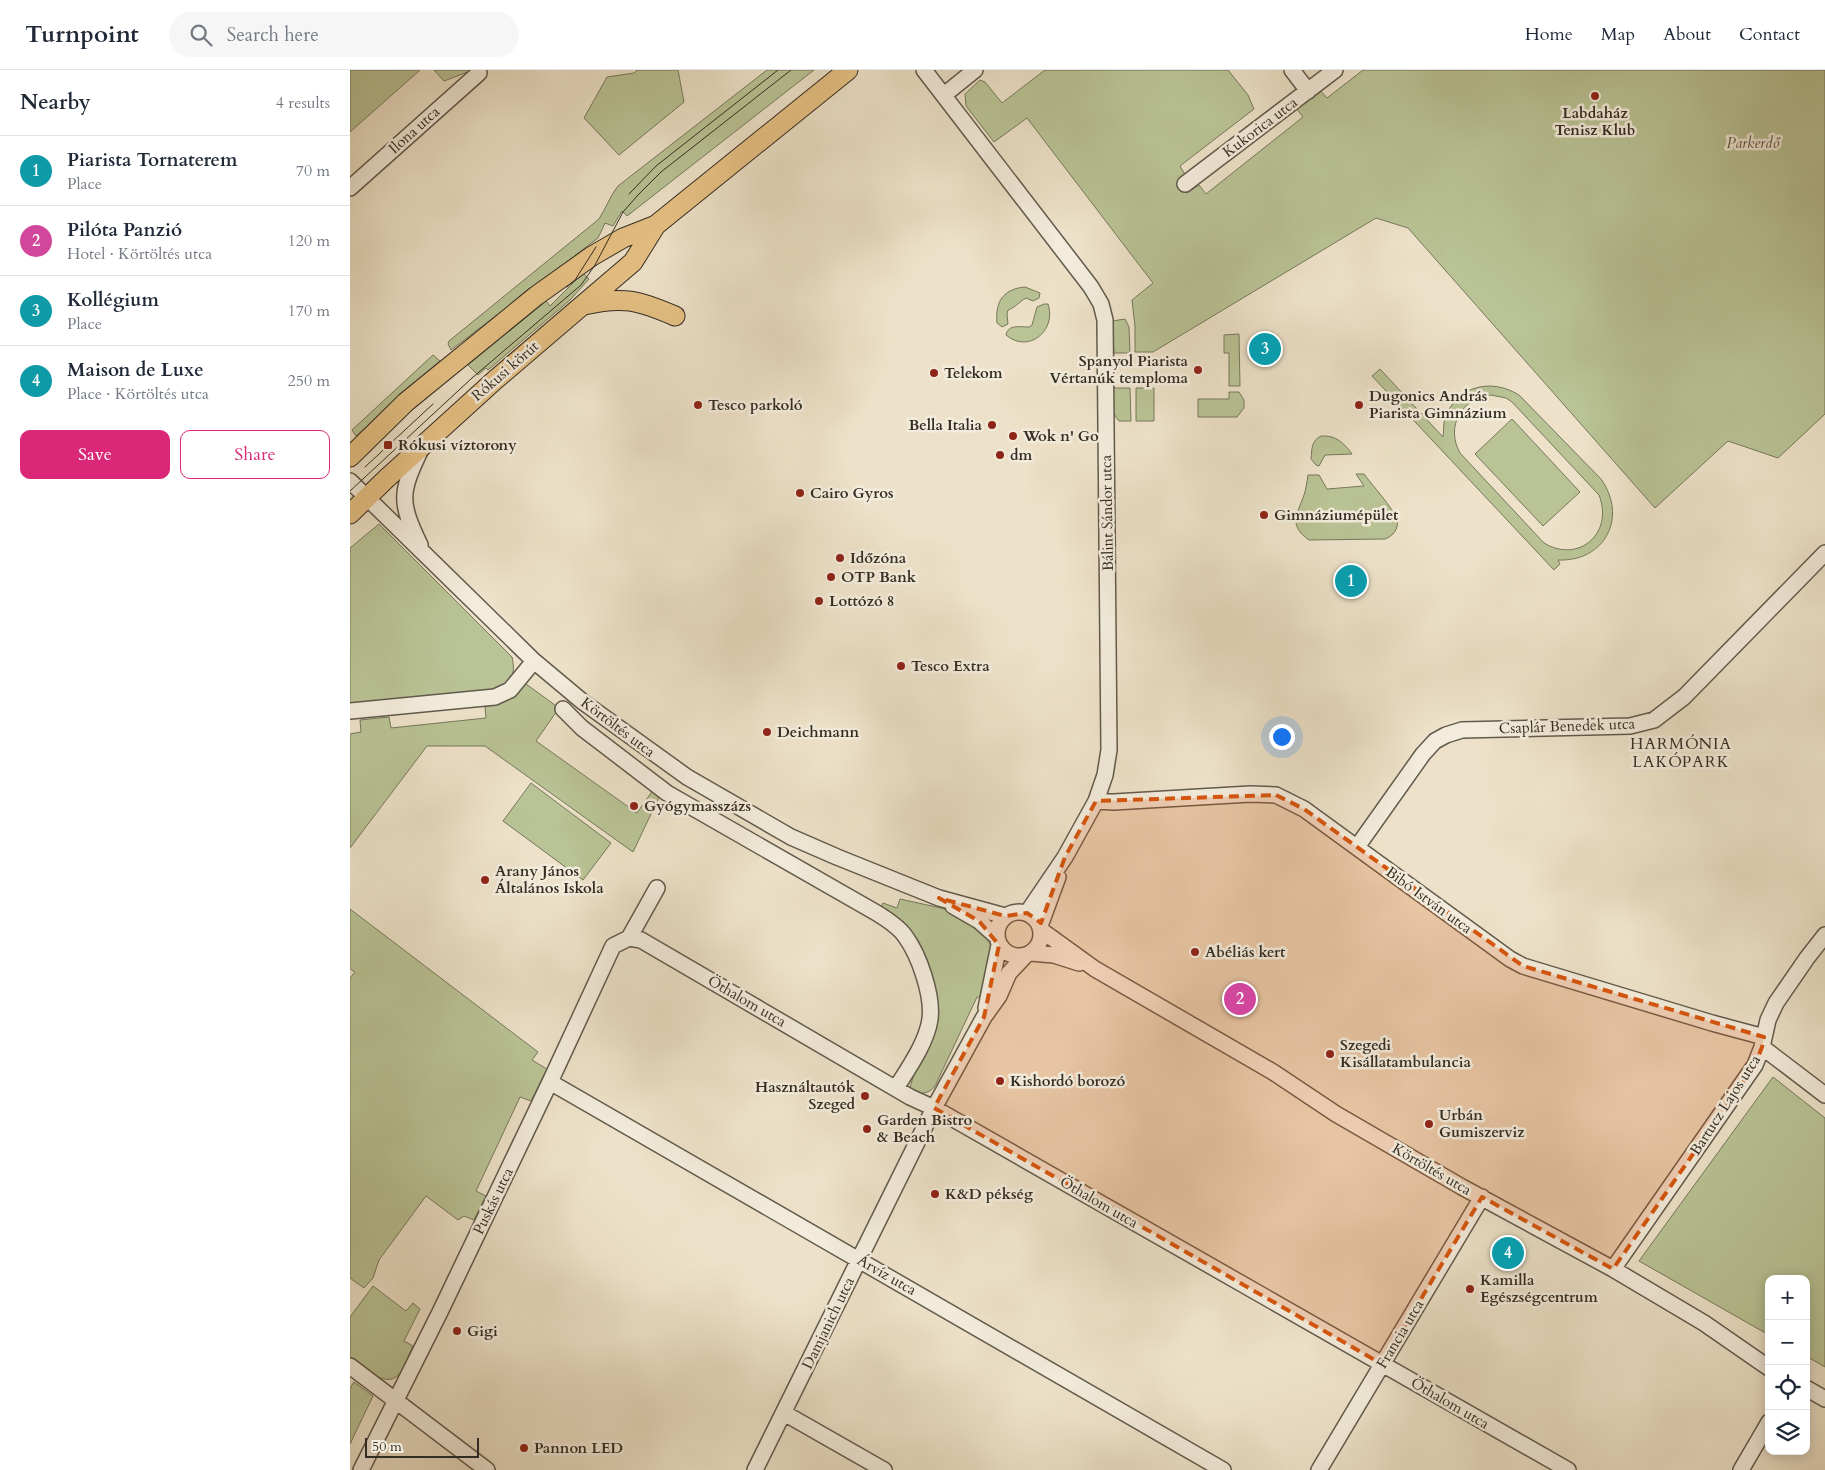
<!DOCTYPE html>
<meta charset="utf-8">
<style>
:root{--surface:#fff;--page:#f6f6f7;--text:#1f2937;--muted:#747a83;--line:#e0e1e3;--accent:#db2777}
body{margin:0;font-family:Cardo,serif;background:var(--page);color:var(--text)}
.controls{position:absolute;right:15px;bottom:15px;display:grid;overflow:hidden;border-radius:10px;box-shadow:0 2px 12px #0003}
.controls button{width:45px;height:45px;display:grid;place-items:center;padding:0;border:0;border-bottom:1px solid var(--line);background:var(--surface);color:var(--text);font:25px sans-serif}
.scale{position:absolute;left:15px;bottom:12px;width:114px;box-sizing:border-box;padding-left:5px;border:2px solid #342d23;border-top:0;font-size:14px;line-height:18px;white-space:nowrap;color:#342d23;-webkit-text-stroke:4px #f3ecdc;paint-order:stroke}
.you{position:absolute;left:931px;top:666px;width:18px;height:18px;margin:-12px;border:4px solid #fff;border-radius:50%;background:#1a73e8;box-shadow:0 0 0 8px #1a73e833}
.badge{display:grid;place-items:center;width:32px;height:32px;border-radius:50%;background:var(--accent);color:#fff;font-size:16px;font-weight:700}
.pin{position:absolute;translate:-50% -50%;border:2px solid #fff;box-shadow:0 1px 5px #0006}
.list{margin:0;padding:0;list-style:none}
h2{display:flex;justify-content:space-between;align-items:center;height:65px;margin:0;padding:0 20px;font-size:21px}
h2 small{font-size:16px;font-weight:400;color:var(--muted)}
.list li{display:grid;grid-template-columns:32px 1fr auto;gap:15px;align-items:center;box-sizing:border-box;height:70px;padding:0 20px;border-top:1px solid var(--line)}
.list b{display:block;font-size:19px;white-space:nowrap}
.list p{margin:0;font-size:16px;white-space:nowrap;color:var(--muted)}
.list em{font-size:16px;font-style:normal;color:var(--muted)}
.actions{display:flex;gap:10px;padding:15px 20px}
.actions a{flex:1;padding:11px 0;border:1px solid var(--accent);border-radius:10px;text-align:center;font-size:18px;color:var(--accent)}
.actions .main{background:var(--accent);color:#fff}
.icon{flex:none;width:28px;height:28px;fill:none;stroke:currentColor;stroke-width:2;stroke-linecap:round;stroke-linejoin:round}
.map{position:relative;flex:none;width:1475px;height:1400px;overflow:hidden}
header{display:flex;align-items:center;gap:30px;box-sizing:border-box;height:70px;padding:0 25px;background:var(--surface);border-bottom:1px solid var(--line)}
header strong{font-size:24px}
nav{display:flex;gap:28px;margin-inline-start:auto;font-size:18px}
.search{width:350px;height:45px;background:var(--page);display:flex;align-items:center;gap:12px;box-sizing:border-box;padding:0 18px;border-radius:28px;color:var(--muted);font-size:19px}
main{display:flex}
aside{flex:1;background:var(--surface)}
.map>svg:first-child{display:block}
.green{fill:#b9c395;stroke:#76785c;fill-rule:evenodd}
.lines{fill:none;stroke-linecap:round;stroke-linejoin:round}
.minor-casing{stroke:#625a4c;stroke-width:18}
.major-casing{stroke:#342d23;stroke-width:21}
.minor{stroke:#f3ecdc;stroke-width:15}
.major{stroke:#e6c184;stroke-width:19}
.tram{stroke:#342d23;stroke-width:1}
.marked{fill:#d6550e;fill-opacity:0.2;stroke:#d6550e;stroke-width:4;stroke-dasharray:10 6;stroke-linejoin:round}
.poi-dot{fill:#8f2418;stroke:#f3ecdc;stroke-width:2}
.labels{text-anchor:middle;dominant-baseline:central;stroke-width:5;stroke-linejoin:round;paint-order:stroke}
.poi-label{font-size:15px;font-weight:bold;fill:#342d23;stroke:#f3ecdc;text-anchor:start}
.street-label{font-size:15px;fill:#342d23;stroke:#f3ecdc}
.park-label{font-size:15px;font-style:italic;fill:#555240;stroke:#f3ecdc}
.neighbourhood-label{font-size:16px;letter-spacing:1px;fill:#342d23;stroke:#f3ecdc}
</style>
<header>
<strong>Turnpoint</strong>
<div class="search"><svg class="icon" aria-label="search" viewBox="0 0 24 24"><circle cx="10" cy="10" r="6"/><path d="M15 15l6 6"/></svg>Search here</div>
<nav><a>Home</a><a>Map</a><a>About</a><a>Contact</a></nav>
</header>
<main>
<aside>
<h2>Nearby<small>4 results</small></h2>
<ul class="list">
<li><span class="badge" style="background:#0f9aa8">1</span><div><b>Piarista Tornaterem</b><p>Place</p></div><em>70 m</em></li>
<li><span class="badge" style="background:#d1479c">2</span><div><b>Pilóta Panzió</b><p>Hotel · Körtöltés utca</p></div><em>120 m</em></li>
<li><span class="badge" style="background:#0f9aa8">3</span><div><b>Kollégium</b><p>Place</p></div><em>170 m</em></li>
<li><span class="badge" style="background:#0f9aa8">4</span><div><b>Maison de Luxe</b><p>Place · Körtöltés utca</p></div><em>250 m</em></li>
</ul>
<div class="actions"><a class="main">Save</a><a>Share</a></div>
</aside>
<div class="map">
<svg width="1475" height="1400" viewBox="0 0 1475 1400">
<rect width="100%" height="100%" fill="#ede2c9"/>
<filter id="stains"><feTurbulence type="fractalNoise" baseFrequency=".004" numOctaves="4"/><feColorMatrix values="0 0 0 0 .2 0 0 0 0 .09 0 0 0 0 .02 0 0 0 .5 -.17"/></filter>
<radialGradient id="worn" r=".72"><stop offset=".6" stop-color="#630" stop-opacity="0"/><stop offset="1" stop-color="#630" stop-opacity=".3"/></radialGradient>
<path class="green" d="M0,0H70L0,62Z
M84,0H123L94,11Z
M287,0H328L334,32L269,85L234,48L257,7L284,3Z
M417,0H464L277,146L272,141L263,156L255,153L248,168L101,280L98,274L99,271L249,149C256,138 260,126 268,116Z
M695,0H878L898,25L904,39L830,96L836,106L829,112L837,123L849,115L856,124L953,47L946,38L970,20L977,28L1013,0H1475V344L1428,388L1378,371L1305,438L1058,158L1026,148L803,282H785V256L782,230L803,213L677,48L644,72L616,36L615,24L630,10L635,12L652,33Z
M233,203L239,209L220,230L138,300L136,298L128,305L118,295L196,231L200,236Z
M675,217L690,223L689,228L683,231L676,228C669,232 666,237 658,240L657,244L658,254L652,257L647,253C645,232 653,219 675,217Z
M694,234H698C707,261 678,284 656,265C658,254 670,257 679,257L682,255L687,237Z
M775,249L779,257L780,283H764L762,251Z
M889,264L890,316H879V283H874V265Z
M83,285L90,291L6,366L2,360Z
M1030,299L1093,367C1094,361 1093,354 1095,348C1107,315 1142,308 1169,325L1251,409C1278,447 1255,492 1208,490L1210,494L1204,500L1022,306ZM1141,325L1156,328L1162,332L1249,425C1264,463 1229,494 1194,473L1110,383C1095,356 1112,328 1141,325Z
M763,318H780L781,351H769C760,342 763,330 763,318Z
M786,318H804V351H786Z
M879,322H889L894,330V338L887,347H848V329H879Z
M1162,349L1230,422L1193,456L1125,384Z
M971,366C986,365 994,373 1002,384L975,385L969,396L966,395L961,389C962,379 961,371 971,366Z
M1006,404H1014C1022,415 1044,439 1047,450C1049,459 1043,466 1035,469L959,470C938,455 947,445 954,425C956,419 957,412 958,405H969L977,419L1014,416Z
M29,454L162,587C166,605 162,612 146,621L0,637V478Z
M176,614L209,638L186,671L287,743L303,720L310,725L283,782L135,676H77L0,778V664L11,662L10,650L39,647L41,658L136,648L135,637L158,630Z
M181,713L261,773L233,810L153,751Z
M550,829L591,838L617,849L636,866L643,880L632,927H627L586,1014C581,1023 575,1023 566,1024L560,1017C567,992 579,969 586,944C591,924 577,883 566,867C556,855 544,846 531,837L533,833L547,838Z
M0,839L188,982L182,990L197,999L181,1031L170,1027L126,1121L136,1126L124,1150L114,1146L108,1150L76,1126L29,1190L23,1208L14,1218L0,1208V908L5,902L0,899Z
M1423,1007L1475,1048V1297L1456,1286V1209H1419V1265L1289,1191Z
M23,1216L56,1241L63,1233L70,1239L54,1271L63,1276C59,1284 56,1294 51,1302C37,1322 13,1296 0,1287V1247Z
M4,1312L23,1326L0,1374V1318Z"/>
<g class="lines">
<defs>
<path id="minor" d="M574,0L741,217L751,234L755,250L759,680L755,705L746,731L715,787L677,843
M942,0L958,21
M594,25L625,0
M835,114L985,0
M0,118L129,3
M0,411L184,591L233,632L337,707L441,767L487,787L589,828L655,846
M70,475C49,431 50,423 71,379
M213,639L232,658L317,723L525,842C535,848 548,856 555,866C569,885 583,925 580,949C577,972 558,999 546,1018
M0,641L145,627L160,620L184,591
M746,731L764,732L900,724L926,725L954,739L1160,889L1173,896L1362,953L1414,967
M1007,777L1073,684L1085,671L1096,665L1112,660L1280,656L1304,650L1334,627L1475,483
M603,836L629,851L647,867
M647 864a22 22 0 1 1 44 0a22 22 0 1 1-44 0Z
M690,856L708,807
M691,860L745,899L923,1002L986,1044L1112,1117L1263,1199L1354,1253L1419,1298
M279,868L291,870L560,1027L584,1038L1218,1400
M279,868L307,818
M681,883L704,885L729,893
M636,938L649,875
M1412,977L1475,1025
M200,1012L873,1400
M1263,1199L1405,995L1412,977L1418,950L1426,933L1457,888L1475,865
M0,1296L137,1400
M1456,1318L1475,1329
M434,1343L534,1400
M11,1400L90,1242L200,1012L263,876L279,868
M405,1400L584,1038L634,947L649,926L659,903L675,886
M969,1400L1132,1127
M1391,1400L1419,1352"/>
<path id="major" d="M234,235C273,226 288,230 325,246
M0,387L56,332L186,226L242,186L273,168L306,155
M0,444L36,409L145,310L283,192L306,155L498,0"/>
</defs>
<use href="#minor" class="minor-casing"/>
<use href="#major" class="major-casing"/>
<use href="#minor" class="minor"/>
<use href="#major" class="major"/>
<path class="tram" d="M279,124L306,96L428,0
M217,217L225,210L246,177
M15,397L83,334
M0,421L122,308L231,215L245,195L273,142L288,125L311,102L441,0"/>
</g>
<path class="marked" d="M926,725L954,739L1173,896L1414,967L1412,977L1405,995L1263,1199L1132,1127L1032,1294L584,1038L634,947L649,875L629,851L589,828L655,846L677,843L691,853L715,787L746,731Z"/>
<g class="poi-dot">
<circle cx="1245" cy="26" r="5"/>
<circle cx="848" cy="300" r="5"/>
<circle cx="584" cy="303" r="5"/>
<circle cx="348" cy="335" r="5"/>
<circle cx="1009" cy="335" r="5"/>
<circle cx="642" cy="355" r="5"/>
<circle cx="663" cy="366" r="5"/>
<rect x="33" y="370" width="10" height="10" rx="2.5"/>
<circle cx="650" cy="385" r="5"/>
<circle cx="450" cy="423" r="5"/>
<circle cx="914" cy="445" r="5"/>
<circle cx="490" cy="488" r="5"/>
<circle cx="481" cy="507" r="5"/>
<circle cx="469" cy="531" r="5"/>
<circle cx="551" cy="596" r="5"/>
<circle cx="417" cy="662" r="5"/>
<circle cx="284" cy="736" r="5"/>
<circle cx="135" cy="810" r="5"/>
<circle cx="845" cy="882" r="5"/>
<circle cx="980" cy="984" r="5"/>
<circle cx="650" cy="1011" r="5"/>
<circle cx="515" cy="1026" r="5"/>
<circle cx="1079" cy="1054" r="5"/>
<circle cx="517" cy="1059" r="5"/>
<circle cx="585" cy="1124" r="5"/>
<circle cx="1120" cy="1219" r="5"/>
<circle cx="107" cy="1261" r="5"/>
<circle cx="174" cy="1378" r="5"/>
</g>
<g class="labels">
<g class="poi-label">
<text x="1245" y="43" text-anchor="middle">Labdaház<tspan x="1245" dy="17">Tenisz Klub</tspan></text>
<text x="838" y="291" text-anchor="end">Spanyol Piarista<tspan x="838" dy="17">Vértanúk temploma</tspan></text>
<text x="594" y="303">Telekom</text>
<text x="1019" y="326">Dugonics András<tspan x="1019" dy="17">Piarista Gimnázium</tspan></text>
<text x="358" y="335">Tesco parkoló</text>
<text x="632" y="355" text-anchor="end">Bella Italia</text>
<text x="673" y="366">Wok n' Go</text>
<text x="48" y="375">Rókusi víztorony</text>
<text x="660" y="385">dm</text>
<text x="460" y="423">Cairo Gyros</text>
<text x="924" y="445">Gimnáziumépület</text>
<text x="500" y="488">Időzóna</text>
<text x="491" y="507">OTP Bank</text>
<text x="479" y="531">Lottózó 8</text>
<text x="561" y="596">Tesco Extra</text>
<text x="427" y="662">Deichmann</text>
<text x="294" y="736">Gyógymasszázs</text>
<text x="145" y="801">Arany János<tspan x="145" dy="17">Általános Iskola</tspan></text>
<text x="855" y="882">Abéliás kert</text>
<text x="990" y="975">Szegedi<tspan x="990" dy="17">Kisállatambulancia</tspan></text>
<text x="660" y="1011">Kishordó borozó</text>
<text x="505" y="1017" text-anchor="end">Használtautók<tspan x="505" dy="17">Szeged</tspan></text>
<text x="1089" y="1045">Urbán<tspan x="1089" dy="17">Gumiszerviz</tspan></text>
<text x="527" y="1050">Garden Bistro<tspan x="527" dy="17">&amp; Beach</tspan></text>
<text x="595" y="1124">K&amp;D pékség</text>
<text x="1130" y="1210">Kamilla<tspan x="1130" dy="17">Egészségcentrum</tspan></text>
<text x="117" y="1261">Gigi</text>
<text x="184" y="1378">Pannon LED</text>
</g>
<g class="street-label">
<text transform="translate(910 57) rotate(-37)">Kukorica utca</text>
<text transform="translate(64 60) rotate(-42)">Ilona utca</text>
<text transform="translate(155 301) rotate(-41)">Rókusi körút</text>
<text transform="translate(757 443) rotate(-91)">Bálint Sándor utca</text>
<text transform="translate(1217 656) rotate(-2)">Csaplár Benedek utca</text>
<text transform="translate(268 657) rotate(37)">Körtöltés utca</text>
<text transform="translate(1079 830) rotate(36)">Bibó István utca</text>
<text transform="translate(397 931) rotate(30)">Öthalom utca</text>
<text transform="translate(1375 1035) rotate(-57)">Bartucz Lajos utca</text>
<text transform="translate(1082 1099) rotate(30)">Körtöltés utca</text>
<text transform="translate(143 1131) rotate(-64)">Puskás utca</text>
<text transform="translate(749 1132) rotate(30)">Öthalom utca</text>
<text transform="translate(537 1205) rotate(30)">Árvíz utca</text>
<text transform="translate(478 1253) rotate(-64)">Damjanich utca</text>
<text transform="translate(1050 1264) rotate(-59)">Francia utca</text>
<text transform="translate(1100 1333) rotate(30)">Öthalom utca</text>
</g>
<g class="park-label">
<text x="1403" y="73">Parkerdő</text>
</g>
<g class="neighbourhood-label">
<text x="1331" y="674">HARMÓNIA<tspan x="1331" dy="18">LAKÓPARK</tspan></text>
</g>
</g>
<rect width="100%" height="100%" filter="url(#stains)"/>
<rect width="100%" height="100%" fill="url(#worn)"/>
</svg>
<div class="controls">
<button>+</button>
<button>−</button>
<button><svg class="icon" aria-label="locate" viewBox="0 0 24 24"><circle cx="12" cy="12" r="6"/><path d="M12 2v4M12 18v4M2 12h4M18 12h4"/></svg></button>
<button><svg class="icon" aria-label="layers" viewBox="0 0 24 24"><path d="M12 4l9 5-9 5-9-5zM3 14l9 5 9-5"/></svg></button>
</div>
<div class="scale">50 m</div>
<div class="you"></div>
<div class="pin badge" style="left:1001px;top:511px;background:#0f9aa8">1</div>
<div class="pin badge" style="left:890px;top:929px;background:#d1479c">2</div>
<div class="pin badge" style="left:915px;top:279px;background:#0f9aa8">3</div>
<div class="pin badge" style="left:1158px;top:1183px;background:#0f9aa8">4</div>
</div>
</main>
